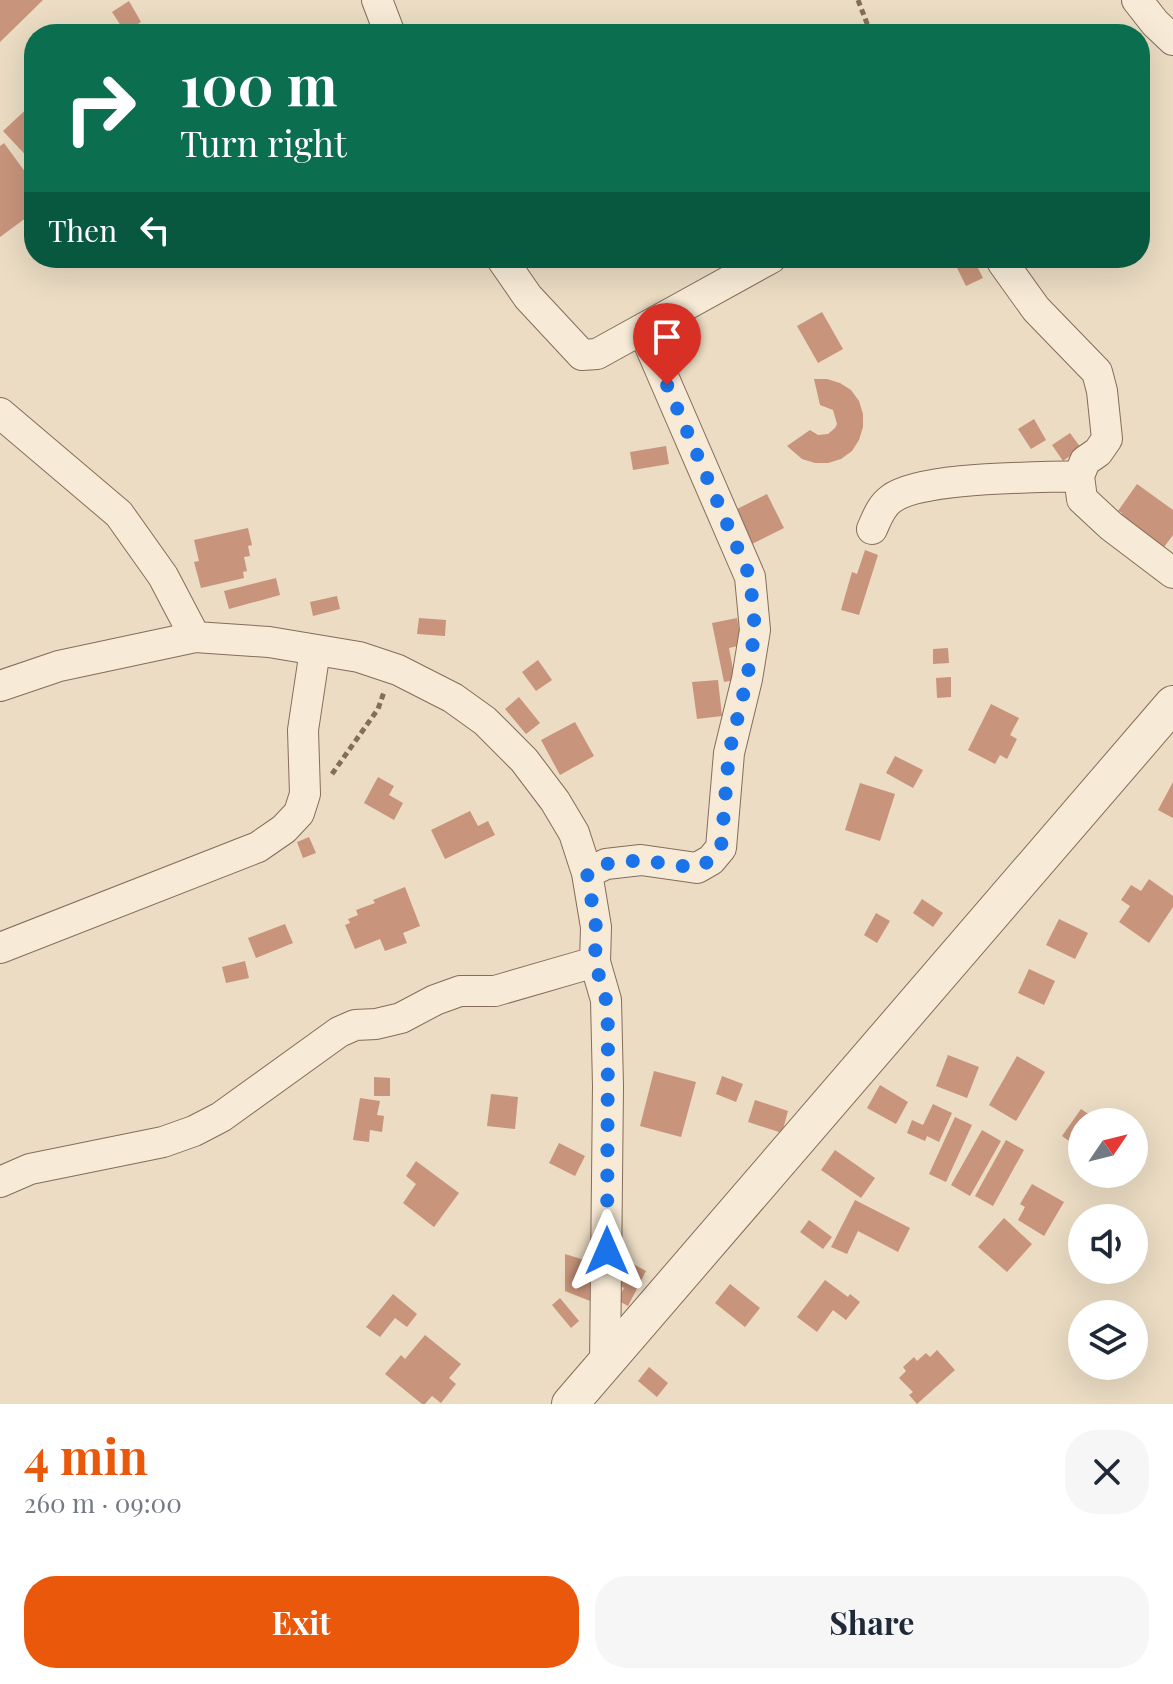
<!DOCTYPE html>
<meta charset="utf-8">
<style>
body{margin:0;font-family:"Playfair Display",serif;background:#f6f6f7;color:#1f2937;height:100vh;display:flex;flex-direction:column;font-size:30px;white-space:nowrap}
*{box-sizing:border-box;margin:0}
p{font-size:26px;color:#747a83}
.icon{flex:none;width:44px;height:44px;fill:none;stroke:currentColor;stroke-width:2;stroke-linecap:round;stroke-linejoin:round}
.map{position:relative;height:1404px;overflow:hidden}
.details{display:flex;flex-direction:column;background:#fff;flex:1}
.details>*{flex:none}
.top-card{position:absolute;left:24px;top:24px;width:1126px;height:244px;border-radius:32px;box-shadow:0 8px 32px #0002;background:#0b6e4f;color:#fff;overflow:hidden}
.needle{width:52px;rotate:55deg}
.controls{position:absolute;left:1068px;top:1108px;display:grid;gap:16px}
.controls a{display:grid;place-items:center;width:80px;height:80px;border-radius:50%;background:#fff;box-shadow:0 8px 32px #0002;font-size:40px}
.pin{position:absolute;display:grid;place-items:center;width:68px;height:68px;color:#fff;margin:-82px -34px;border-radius:50% 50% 50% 0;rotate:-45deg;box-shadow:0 0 8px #0007}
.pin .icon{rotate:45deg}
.me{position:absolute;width:88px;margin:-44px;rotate:0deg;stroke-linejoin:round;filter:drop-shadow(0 0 6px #0008)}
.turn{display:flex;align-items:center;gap:28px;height:168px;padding:0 24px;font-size:36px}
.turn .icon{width:104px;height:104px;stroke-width:2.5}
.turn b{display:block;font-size:56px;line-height:68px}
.then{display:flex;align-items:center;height:76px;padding:0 24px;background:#0003;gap:16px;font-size:30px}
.round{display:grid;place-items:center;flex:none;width:84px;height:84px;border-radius:32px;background:#f6f6f7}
.headline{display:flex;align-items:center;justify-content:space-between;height:136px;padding:0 24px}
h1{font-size:48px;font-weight:700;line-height:60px;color:#ea580c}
.cta{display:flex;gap:16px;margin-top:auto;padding:16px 24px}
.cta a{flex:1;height:92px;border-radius:32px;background:#ea580c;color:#fff;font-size:32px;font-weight:700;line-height:92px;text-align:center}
.cta a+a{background:#f6f6f7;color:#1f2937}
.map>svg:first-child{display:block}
</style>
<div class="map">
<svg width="1173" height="1404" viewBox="0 0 1173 1404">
<rect width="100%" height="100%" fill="#ebdcc3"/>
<!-- building -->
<path fill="#c8947b" d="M0 0H43L0 42Z
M129 1 141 22 125 32 112 12Z
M34 102V164L3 131Z
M4 143 34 184V212L0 237V146Z
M968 258H973L983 278 966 286 955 264Z
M822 312 843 349 818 363 797 326Z
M814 379H827L840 383 851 390 859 401 863 414V427L859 440 852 451 841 459 828 463H815L802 459 787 446 810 430 818 435 828 434 835 428 837 424 833 410 820 405Z
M1034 419 1046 440 1031 449 1018 429Z
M1070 433 1081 448 1063 461 1052 445Z
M666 446 669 464 633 470 630 452Z
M1137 484 1173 510V535L1159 554 1119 518 1122 513 1118 511Z
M767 494 784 528 748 546 731 512Z
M248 528 252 545 248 546 250 556 244 557 247 571 243 572 244 578 201 588 194 562 199 561 194 540Z
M865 550 878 555 859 615 841 610 852 572 857 574Z
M276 578 280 595 229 609 224 591Z
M337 596 340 609 313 616 310 602Z
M419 618 446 620 445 636 417 634Z
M737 618 742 645 729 648 735 680 724 682 712 623Z
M948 648 949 663 933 664V649Z
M538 660 552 680 536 691 522 672Z
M951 677V697L937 698 936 678Z
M718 680 722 716 697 719 692 682Z
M519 697 540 723 526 734 505 709Z
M991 704 1019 718 1010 735 1017 739 1007 759 1000 755 995 764 968 750Z
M575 722 594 756 560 775 541 740Z
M895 756 923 770 913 788 886 773Z
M378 777 394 786 389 795 403 803 394 820 364 803Z
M1173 782V818L1158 810Z
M860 783 895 794 880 841 845 830Z
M470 811 478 826 488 821 495 835 445 859 431 830Z
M309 837 316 853 303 858 297 842Z
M1149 879 1173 896V907L1149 943 1119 922 1130 906 1121 900 1131 885 1141 891Z
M405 887 420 926 403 933 407 943 385 951 380 939 355 949 345 925 350 923 348 919 358 915 356 910 375 903 373 900Z
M922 899 943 913 933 927 913 913Z
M876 913 890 921 877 943 864 935Z
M1059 919 1088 933 1075 959 1046 945Z
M285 924 293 943 256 958 248 938Z
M245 961 249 978 226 983 222 967Z
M1029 969 1055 981 1044 1005 1018 993Z
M948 1055 979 1067 967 1098 936 1086Z
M1017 1056 1045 1072 1016 1121 989 1105Z
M654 1071 696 1082 681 1137 640 1126Z
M722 1076 743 1084 736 1102 716 1094Z
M374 1077 390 1078V1096H374Z
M880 1085 908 1102 896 1124 867 1108Z
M491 1094 518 1097 515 1129 487 1126Z
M360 1098 380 1101 377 1115 384 1116 382 1132 370 1130 369 1142 353 1140Z
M755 1100 788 1111 782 1133 748 1122Z
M933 1104 952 1113 939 1142 927 1136 925 1141 907 1133 912 1120 923 1125Z
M1081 1109 1100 1122H1082V1150L1062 1136Z
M955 1117 972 1125 946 1182 929 1174Z
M982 1130 1001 1141 970 1196 951 1185Z
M1006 1140 1024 1150 993 1206 975 1196Z
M559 1143 585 1156 575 1176 549 1163Z
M835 1150 875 1178 861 1198 821 1170Z
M416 1161 459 1193 434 1227 403 1203 416 1184 406 1176Z
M1032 1184 1064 1202 1044 1236 1018 1220 1025 1207 1020 1204Z
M855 1200 910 1228 898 1252 858 1231 847 1254 831 1247Z
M1004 1218 1032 1244 1007 1272 978 1247Z
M809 1220 832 1237 823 1249 800 1232Z
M565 1254 594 1263 595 1303 565 1291Z
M628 1261 646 1271 628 1306 617 1300 624 1288 616 1284Z
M825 1280 848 1297 850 1294 860 1302 846 1320 833 1310 817 1332 797 1317Z
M730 1284 760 1308 745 1327 715 1303Z
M393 1294 417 1314 407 1327 395 1318 380 1337 366 1327Z
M560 1298 579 1321 571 1328 552 1305Z
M425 1335 461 1364 449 1378 456 1384 441 1403 432 1396 425 1404H422L385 1374 401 1355 405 1359Z
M937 1350 955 1370 917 1404 909 1395 913 1392 899 1378 906 1371 903 1367 914 1357 917 1361 926 1353 930 1357Z
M649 1367 668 1383 657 1397 638 1381Z"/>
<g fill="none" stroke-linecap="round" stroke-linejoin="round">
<defs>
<path id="minor" d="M377 0 390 34
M1137 0 1155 23 1173 40
M501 258 528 297 582 355 597 354 771 258
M1001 258 1003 263 1036 309 1097 372 1102 391 1107 439 1098 452 1085 461 1079 476 1082 499 1111 526 1173 573
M0 413 119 514 163 576 195 637
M872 529C877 518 881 506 891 499 921 476 1038 478 1079 476
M0 686 59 666 195 637 269 642 359 657 398 670 453 698 485 721 524 760 555 801 574 833 587 873 596 927 595 962 606 1000 608 1086 605 1365
M587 873 606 864 641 860 697 868 711 860 721 848 729 753 747 679 755 630 750 577 643 330
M0 948 258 847 284 829 299 813 305 794 303 730 315 650
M0 1182 30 1169 163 1142 194 1131 221 1117 339 1032 355 1025 376 1024 401 1018 435 1000 460 991H495L595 962"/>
<path id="tertiary" d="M570 1404 1173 704"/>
</defs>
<!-- minor casing -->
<use href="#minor" stroke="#856d5b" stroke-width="32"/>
<!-- tertiary casing -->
<use href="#tertiary" stroke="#856d5b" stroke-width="38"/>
<!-- path -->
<path stroke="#856d5b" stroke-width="5" stroke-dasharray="6 4" stroke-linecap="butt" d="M858 0 871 34
M332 774 378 709 384 692"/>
<!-- minor -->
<use href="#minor" stroke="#f7ead6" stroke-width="30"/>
<!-- tertiary -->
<use href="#tertiary" stroke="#f7ead6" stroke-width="36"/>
</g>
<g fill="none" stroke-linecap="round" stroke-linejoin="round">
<!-- route -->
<path stroke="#1a73e8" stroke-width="14" stroke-dasharray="0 25.2" d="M607 1251 608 1028 606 1000 595 962 596 927 587 873 606 864 641 860 697 868 711 860 721 848 729 753 747 679 755 630 750 577 667 385"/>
</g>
</svg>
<div class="controls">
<a><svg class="needle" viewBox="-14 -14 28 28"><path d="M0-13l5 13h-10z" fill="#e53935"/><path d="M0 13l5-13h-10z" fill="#747a83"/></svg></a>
<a><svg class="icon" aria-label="sound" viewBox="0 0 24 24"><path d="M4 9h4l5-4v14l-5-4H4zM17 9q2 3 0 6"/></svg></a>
<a><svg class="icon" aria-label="layers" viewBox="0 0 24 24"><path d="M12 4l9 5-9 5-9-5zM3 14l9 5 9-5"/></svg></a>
</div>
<div class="pin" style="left:667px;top:385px;background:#d93025"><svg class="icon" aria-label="arrive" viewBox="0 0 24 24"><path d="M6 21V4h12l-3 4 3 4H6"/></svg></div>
<svg class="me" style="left:607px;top:1251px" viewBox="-20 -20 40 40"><path d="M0-17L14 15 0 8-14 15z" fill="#1a73e8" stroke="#fff" stroke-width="4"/></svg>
<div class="top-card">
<div class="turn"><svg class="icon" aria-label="right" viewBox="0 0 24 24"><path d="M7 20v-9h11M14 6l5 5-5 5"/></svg><div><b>100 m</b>Turn right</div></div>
<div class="then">Then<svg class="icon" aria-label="left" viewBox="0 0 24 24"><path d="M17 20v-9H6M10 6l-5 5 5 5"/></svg></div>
</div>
</div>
<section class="details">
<div class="headline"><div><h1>4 min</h1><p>260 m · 09:00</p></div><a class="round"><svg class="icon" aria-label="close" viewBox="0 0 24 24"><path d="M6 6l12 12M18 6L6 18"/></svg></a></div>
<div class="cta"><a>Exit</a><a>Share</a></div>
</section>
